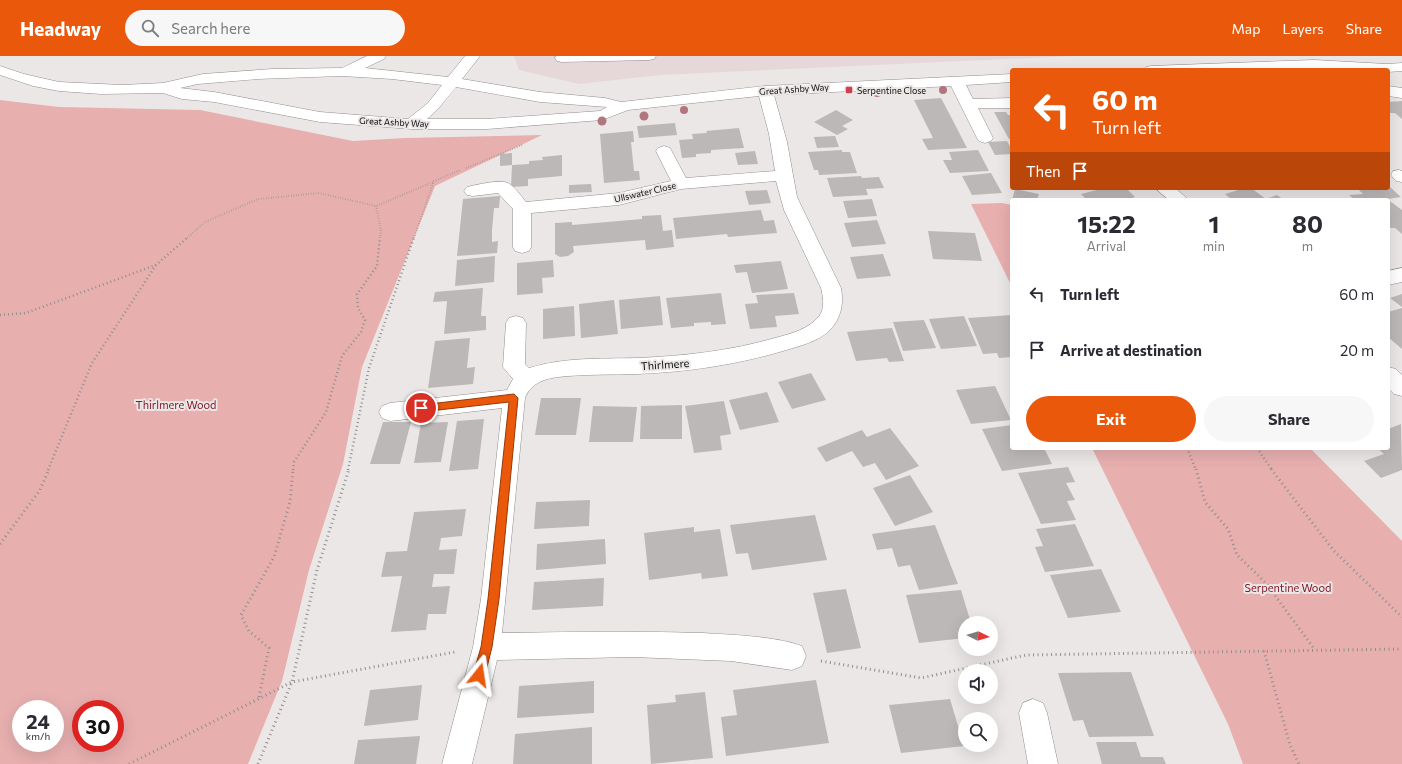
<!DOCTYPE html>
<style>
body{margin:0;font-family:Commissioner,sans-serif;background:#f7f7f7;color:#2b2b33;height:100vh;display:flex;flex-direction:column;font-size:15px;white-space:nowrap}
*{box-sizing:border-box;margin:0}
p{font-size:13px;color:#7c7c81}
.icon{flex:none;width:22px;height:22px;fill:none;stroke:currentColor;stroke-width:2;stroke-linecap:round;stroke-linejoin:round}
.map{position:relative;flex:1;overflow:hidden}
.panel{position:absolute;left:1010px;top:142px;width:380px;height:252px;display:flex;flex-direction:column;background:#fff;border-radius:4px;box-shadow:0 4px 16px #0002}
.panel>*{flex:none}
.top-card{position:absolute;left:1010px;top:12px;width:380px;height:122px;border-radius:4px;box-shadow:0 4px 16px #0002;background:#ea580c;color:#fff;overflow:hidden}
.needle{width:26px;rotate:95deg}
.buttons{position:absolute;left:958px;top:560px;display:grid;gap:8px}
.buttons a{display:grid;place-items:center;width:40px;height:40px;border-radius:50%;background:#fff;box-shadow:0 4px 16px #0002;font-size:20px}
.speed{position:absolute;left:12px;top:644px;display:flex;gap:8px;font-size:20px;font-weight:700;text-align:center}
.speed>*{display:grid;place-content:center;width:52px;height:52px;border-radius:50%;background:#fff;box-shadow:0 4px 16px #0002;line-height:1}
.speed small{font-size:10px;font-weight:400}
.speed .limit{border:6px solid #d22;background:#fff;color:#111}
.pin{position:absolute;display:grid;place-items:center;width:34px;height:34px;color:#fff;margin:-17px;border:2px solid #fff;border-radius:50%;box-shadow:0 1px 4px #0007}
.me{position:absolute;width:44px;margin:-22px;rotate:15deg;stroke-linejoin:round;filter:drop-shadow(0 0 3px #0008)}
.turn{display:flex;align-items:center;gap:14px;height:84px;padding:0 16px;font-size:18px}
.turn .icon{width:52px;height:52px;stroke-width:2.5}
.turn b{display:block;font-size:28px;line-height:34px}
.then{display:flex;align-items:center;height:38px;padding:0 16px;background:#0003;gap:8px;font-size:15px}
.eta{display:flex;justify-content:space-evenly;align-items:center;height:68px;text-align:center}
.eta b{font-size:24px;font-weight:700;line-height:28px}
.action{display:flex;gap:8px;margin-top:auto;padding:8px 16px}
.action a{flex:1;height:46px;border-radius:24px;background:#ea580c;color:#fff;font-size:16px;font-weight:700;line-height:46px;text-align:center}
.action a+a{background:#f7f7f7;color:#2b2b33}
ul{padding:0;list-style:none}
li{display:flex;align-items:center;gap:12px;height:56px;padding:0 16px}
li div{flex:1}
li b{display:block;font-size:15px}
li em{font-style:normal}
header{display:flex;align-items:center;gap:24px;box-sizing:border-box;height:56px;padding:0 20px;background:#ea580c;color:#fff}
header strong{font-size:19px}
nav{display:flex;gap:22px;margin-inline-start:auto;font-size:14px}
.search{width:280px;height:36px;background:#f7f7f7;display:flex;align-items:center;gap:10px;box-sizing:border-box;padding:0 14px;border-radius:22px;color:#7c7c81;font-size:15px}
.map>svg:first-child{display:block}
</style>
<header>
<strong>Headway</strong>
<div class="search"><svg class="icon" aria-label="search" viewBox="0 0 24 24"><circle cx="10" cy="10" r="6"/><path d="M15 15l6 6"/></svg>Search here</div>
<nav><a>Map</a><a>Layers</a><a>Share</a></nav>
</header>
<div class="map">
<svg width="1402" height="708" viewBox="0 0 1402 708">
<rect width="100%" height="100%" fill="#ece7e7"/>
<!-- built -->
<path fill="#e6d8d8" d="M514 0H1075L660 19 579 28 519 14Z"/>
<!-- green -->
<path fill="#e8afaf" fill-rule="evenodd" d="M0 44 59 51 200 54 353 85 405 82 542 79 435 130 362 311 343 408 309 514 282 625 248 708H0ZM21 653H55V687H21ZM81 653H115V687H81Z
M1002 147 1012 149V231L971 148Z
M1092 392H1310L1402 485V708H1243L1228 668Z"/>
<!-- building -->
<path fill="#bdb8b8" d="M941 42 950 59 967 92 928 94 922 83 933 82 914 44Z
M1402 45V63L1395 57H1388V46Z
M836 54 853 64 842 70 848 73 837 79 814 66Z
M994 56H1006L1008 59H1012V83H1009Z
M675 67 677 79 639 82 637 70Z
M739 72 744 92 711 94V97L696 98V101L682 102 679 84 693 83 692 78 707 77 706 75Z
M633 75 634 86H631L634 115H639L640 124 604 127 600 78Z
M835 80 839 91 817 92 814 81Z
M1007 85 1012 94V98L995 99 988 86Z
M842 94V96H850L857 117 819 119 818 114H814L808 96Z
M978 94 989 115 950 117 943 104H952L949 96Z
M755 95 758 108 738 109 735 97Z
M512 97V109L500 110V98Z
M562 99V120L528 123V130L511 131 512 109 529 108V105L543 104 542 101Z
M991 117 1002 137 972 139 962 120Z
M861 120 862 122 879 121 884 132 866 133 868 139 833 141 827 122Z
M591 128 592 136 569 137V129Z
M1388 129 1401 141 1387 143 1402 154V178L1395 172H1388V144H1355L1349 139 1363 138 1357 132H1388Z
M1105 132H1126L1135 141 1126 144H1087L1081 138Z
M1245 132H1251L1266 143 1277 139 1284 144H1232L1225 138Z
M1015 133 1039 138 1037 144H1012Z
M767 134 771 147 749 149 745 135Z
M500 140 499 152H494L492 174V186L498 185 497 197 457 200 463 143Z
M872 143 877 160 848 162 843 145Z
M761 154 764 165 774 164 777 177 728 181 727 178 676 183 673 162Z
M661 159 663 175 672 174 674 191 646 194 645 184 573 190 574 196 568 200 560 201 555 198V167L572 166V169L642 163V160Z
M877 164 886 188 852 191 844 167Z
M928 175 975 177 982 205 933 203Z
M883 198 891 220 857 223 850 201Z
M495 200 494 226 455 230 457 204Z
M553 204 554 221 542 222 543 237 517 239V207Z
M781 205 788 233 752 237 747 216 736 217 734 209Z
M483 232 481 260H486V274L444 278 447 245 433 246 435 236Z
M721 237 726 268 711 269V266L694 267V270L671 272 666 242Z
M794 237 799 258 775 260 777 271 750 273 745 248 758 247 756 239Z
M1402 238V251L1390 242Z
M660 240 663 269 621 273 619 244Z
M614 244 618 278 581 282 579 248Z
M574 250 575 280 543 283V253Z
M1402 252V293L1388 281V256Z
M1012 259V301L999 302 997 297 983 298 968 262Z
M964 260 977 290 941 293 929 263Z
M924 264 936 292 903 295 893 266Z
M892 272 904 305 889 306 887 302 856 305 847 276Z
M470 282 467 312 475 311 473 328 428 332 435 285Z
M811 317 826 344 792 353 778 326Z
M995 330 1011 364 971 368 956 334Z
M767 336 779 366 740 374 729 344Z
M541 342H581L576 379H535Z
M724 345 731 378 720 380 722 394 694 397 685 350Z
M682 349V383H640L641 350Z
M593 350 637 351 633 386H589Z
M484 363 478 413 449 415 457 365Z
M383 366H411L400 408H370Z
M448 366 441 406 414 407 421 367Z
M1401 368 1402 414 1381 422 1364 405 1384 398 1377 392H1388V373Z
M1012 369V392H1044L1052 408 1002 415 982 373Z
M890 372 919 410 886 424 875 407 863 411 852 395 826 406 817 392 862 374 867 381Z
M1068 411 1075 426 1066 427 1075 444 1067 445 1076 464 1041 468 1018 417Z
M910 419 933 456 895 470 873 432Z
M590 444 589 470 534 473 536 446Z
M466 453 462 480 441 482 439 494 457 493 454 518H434L432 531 450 530 446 558H428L426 574 391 576 402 520 381 521 386 496 407 495 414 456Z
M815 459 827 504 752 514 748 497 736 498 730 469Z
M1075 468 1094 510 1045 516 1035 491 1043 490 1036 473Z
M935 469 958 528 919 534 910 509 898 511 892 492 877 494 872 478Z
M694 471V476L720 473 728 520 702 523 701 517 649 524 644 477Z
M605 483 606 508 536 514 537 488Z
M1101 513 1121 556 1068 562 1050 519Z
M604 522 603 550 532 554 534 526Z
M846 533 861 592 827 597 813 537Z
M961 534 971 567H965V582L919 587 906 539Z
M1131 616 1154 680 1089 681 1083 664 1073 665 1058 617Z
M816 624 829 687 726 700 721 661 737 659 733 634Z
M594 625V657L517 662 519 630Z
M422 629 418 664 364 670 370 634Z
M705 636 713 702 651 708 647 649 676 646 675 639Z
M950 643 964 690 901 697 889 649Z
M592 671V708H513L515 678Z
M420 680 416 708H354L358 684Z
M1096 686H1136L1141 701H1163L1166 708H1102Z"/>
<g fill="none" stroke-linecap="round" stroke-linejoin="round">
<defs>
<path id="minor" d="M367 0H386L384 3 365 12 448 21 465 0H480L462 23 540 36 605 42 621 46 765 30 1012 18V26L966 29 973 43 1012 42V52H978L993 82 991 85 985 87 979 85 977 82 951 30 774 39 787 86 797 141 841 232C844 248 841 262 830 274 818 286 799 290 783 295 735 309 687 316 637 318 611 319 584 318 558 321 544 323 531 327 525 342L502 577C569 576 636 575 703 577 732 579 775 580 802 590L806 600 802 610 792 614 731 605 633 601 497 604 472 708H442L473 591 481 543 502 352 390 365 382 362 379 356 382 350 390 347 507 334 513 323 503 311 506 267 509 262 516 260 523 262 526 267 525 308 529 312C565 301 600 303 637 302 684 300 730 295 775 282 790 278 810 273 820 259 825 251 823 240 821 232L784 154 776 125 681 133 619 149 531 157V191L529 195 522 197 515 195 513 191V153L498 137 473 140 467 139 464 135 467 131C475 129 501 123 508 127 515 131 521 140 526 146L619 137 671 125 656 95 658 92 664 90 670 92 686 122 775 115 769 78 759 40 628 54 602 64 487 73H412L320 66 214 46 182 43 163 37 101 38 59 35 33 30 0 19V10L24 18 59 26 122 29 163 27 203 18 272 13 342 12ZM342 20 392 23 442 29 428 47 408 63 320 56 214 36 180 32 198 28 258 23ZM456 31 540 46 607 51 600 55 487 63H427L438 53Z
M556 0H656L654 3 649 4 562 6 557 5 555 2Z
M1314 4 1387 8 1402 7V15L1388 16V14L1314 12 1144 14 1146 11 1151 10Z
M1388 30 1402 32V42L1388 40Z
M1399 114 1402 115V126L1396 125 1391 119 1393 115Z
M1155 132H1175L1189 144H1169Z
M1402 212V226L1388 229V215Z
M1388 311 1396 313 1402 319V340L1394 338 1388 332Z
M1033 643 1043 647 1047 657 1058 708H1028L1019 657 1023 647Z"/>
</defs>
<!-- minor casing -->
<use href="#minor" stroke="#928d8d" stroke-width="1"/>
<!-- path-far2 -->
<path stroke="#918e8e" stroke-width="2" stroke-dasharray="0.5 2" stroke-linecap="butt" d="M466 112 522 89
M376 150 381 174 380 182
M187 182 205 166 258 143 319 137 376 150 433 126
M414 182 434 125 461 114"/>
<!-- path-far1 -->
<path stroke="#918e8e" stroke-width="2.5" stroke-dasharray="1 3" stroke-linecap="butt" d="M0 259 26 257 156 209 188 181
M1187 392 1196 414
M1257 392 1272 414
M48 414 92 307 156 209
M293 414 294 406 326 356 342 300 361 276 365 264 358 252 357 238 377 210 380 181
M348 414 369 312 414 181"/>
<!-- path -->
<path stroke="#918e8e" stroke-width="3" stroke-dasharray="1 3.5" stroke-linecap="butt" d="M1196 413 1205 446 1228 473 1237 499 1265 526 1315 594
M1271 413 1334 495 1402 561
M0 488 40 434 49 413
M1264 595 1290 689 1299 708
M821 605 921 622 1026 599 1402 593
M259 641 269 592 249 575 241 559 274 501 290 446 293 413
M129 708 292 626 455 596
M258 708 292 626 317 514 349 413"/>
<!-- minor -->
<use href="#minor" fill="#fff" fill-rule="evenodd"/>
</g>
<!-- trees -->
<g fill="#b1757e">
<circle cx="943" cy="34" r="4"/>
<circle cx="912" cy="35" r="4"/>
<circle cx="877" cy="37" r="4"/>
<circle cx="684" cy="54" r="4"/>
<circle cx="644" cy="60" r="4.5"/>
<circle cx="602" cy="65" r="4.5"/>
</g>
<!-- route -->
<path fill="#ea580c" stroke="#983908" d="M514 338 518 342 499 543 492 591 485 619 483 623 479 625 475 623 473 619 481 591 488 543 509 346 421 356 417 352 421 349Z"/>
<!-- markers -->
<rect fill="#cf3f50" stroke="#ece7e7" stroke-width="1.5" x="845" y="30" width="8" height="8" rx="2"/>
<g text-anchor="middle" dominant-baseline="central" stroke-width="4" stroke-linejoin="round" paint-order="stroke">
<!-- far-street labels -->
<g font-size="9" fill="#0c0b0b" stroke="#ece7e7">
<text transform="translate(794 33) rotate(-4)">Great Ashby Way</text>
<text transform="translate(394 66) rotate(3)">Great Ashby Way</text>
<text transform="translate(645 136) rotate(-13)">Ullswater Close</text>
</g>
<!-- far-poi labels -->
<g font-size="9" fill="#0c0b0b" stroke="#ece7e7" text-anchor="start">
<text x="857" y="34">Serpentine Close</text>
</g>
<!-- street labels -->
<g font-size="11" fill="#0c0b0b" stroke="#ece7e7">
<text transform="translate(665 308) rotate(-4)">Thirlmere</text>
</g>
<!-- park labels -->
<g font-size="11" fill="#801828" stroke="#ece7e7">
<text x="176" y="348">Thirlmere Wood</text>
<text x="1288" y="531">Serpentine Wood</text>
</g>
</g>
</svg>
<div class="buttons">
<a><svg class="needle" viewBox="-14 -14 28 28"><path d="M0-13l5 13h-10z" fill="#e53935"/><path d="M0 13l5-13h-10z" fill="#7c7c81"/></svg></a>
<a><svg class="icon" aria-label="sound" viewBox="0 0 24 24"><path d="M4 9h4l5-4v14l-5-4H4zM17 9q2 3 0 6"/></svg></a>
<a><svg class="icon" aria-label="search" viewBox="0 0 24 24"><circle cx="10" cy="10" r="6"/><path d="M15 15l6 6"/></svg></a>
</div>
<div class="speed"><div>24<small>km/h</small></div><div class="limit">30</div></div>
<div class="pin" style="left:421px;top:352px;background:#d93025"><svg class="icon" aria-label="arrive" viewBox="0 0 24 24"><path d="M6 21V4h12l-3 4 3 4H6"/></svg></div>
<svg class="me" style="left:479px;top:619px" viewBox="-20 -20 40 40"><path d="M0-17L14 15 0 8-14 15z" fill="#ea580c" stroke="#fff" stroke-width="4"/></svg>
<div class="top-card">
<div class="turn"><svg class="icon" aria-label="left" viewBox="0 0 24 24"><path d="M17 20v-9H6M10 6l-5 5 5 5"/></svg><div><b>60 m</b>Turn left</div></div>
<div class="then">Then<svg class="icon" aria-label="arrive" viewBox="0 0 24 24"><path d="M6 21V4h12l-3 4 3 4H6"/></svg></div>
</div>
<section class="panel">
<div class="eta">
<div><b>15:22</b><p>Arrival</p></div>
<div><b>1</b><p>min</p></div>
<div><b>80</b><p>m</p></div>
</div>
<ul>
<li><svg class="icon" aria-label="left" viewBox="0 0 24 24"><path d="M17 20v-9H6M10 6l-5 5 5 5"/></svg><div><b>Turn left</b></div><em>60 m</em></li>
<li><svg class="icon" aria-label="arrive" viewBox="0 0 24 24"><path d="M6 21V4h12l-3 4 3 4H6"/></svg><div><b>Arrive at destination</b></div><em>20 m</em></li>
</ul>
<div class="action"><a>Exit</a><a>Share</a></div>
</section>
</div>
